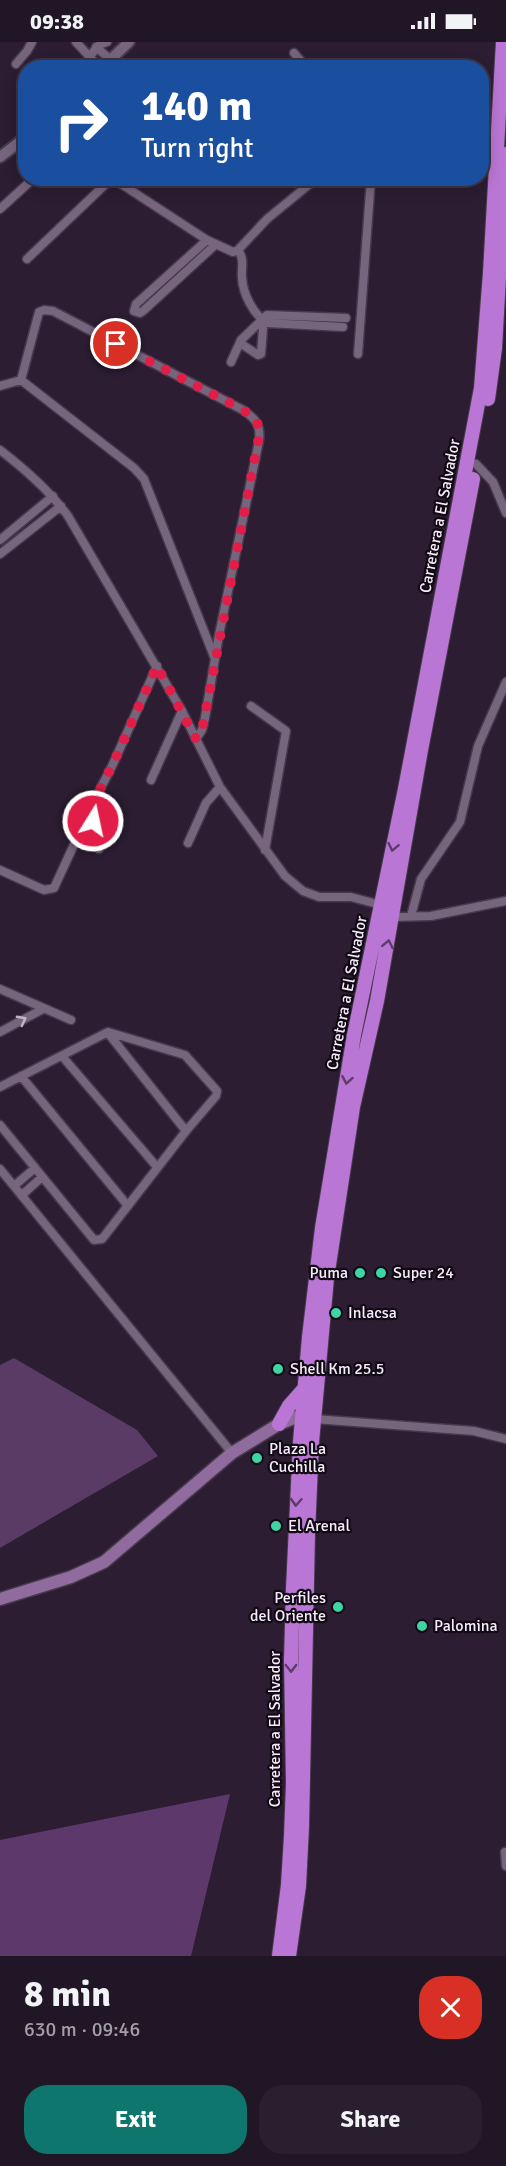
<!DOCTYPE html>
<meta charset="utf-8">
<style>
body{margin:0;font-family:Signika,sans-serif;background:#291f2e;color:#f1f3f6;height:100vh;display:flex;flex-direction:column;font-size:22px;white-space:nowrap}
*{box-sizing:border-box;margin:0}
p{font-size:20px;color:#a29fa7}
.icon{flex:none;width:33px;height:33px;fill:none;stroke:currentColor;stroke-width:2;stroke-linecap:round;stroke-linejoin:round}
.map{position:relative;height:1914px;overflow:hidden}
.panel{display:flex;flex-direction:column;background:#211626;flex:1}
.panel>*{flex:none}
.guide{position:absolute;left:18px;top:18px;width:471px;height:126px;border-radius:24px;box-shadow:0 3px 15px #0003,0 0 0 2px #3e3543;background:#1a4fa0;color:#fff;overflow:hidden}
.pin{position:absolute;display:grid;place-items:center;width:51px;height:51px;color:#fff;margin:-26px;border:3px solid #fff;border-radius:50%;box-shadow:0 2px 6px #0007}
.me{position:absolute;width:66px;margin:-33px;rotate:10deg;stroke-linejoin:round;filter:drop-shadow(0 0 4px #0008)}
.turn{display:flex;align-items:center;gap:21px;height:126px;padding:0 24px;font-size:27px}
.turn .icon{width:78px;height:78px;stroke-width:2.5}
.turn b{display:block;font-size:42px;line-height:51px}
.round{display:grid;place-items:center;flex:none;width:63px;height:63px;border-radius:24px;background:#291f2e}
.summary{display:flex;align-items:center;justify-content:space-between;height:102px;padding:0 24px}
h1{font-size:36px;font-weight:700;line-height:45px}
.button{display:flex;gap:12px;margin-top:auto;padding:12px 24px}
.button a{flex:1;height:69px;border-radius:24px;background:#0f766e;color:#fff;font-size:24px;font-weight:700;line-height:69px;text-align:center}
.button a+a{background:#291f2e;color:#f1f3f6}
.status{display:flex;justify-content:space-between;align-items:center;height:42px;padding:0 30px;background:#211626;direction:ltr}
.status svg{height:16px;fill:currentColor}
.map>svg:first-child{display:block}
</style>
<div class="status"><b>09:38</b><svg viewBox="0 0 49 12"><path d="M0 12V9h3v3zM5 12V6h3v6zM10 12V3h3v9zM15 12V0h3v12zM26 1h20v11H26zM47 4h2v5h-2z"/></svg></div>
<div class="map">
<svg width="506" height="1914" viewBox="0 0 506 1914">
<rect width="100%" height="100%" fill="#2c1d32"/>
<!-- green -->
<path fill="#593b65" d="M14 1316 137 1388 158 1414 0 1506V1323Z"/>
<!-- forest -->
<path fill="#5d396b" d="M230 1752 191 1914H0V1798Z"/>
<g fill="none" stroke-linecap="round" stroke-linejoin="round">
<defs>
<path id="minor" d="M76 0 100 26
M96 5 111 18
M294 11 307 26
M90 15C95 7 98 2 107 0
M16 22 27 9 32 0
M437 26 440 22
M112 136 207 198 233 210 238 208 267 177 317 136
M0 167 34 136
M207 198 136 262 134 269 140 271 143 269 215 203
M238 208C245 218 241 225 242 236 243 252 253 272 267 281L343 285
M27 217 112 136
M240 301 258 313 261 312 263 287 261 278
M358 312 371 136
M231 320 241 298 267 273 346 276
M21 338 39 270 44 268 53 269 243 368C256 377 261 383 259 399L219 593 205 676 202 688 196 697
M21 338 134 426 144 437 215 617
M0 344 21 338
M0 408C26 428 49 448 68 474L182 669 220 745 285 834 303 849 319 855H351L381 863
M476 422 493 440 506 471
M0 498 53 454
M0 512 61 464
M251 664 286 689 265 808
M151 738 182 669
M188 801 206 761 220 745
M99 807 90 767 113 722 157 624
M0 828 44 848 54 846 90 768
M411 874 421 837 460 780 478 704 506 640
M393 875 431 874 506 859
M0 947 71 978
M0 990 43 967
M108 991 186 1089
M62 1014 157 1125
M21 1034 128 1164
M0 1045 108 990 185 1013 217 1049 216 1054 186 1089 102 1197 94 1198 0 1083
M0 1127 232 1411
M14 1144 35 1126
M22 1153 42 1135
M314 1377 474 1389 506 1397
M505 1810 506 1824"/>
<path id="tertiary" d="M102 26 129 0
M0 115 26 95"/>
<path id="secondary" d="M0 1557 71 1535 104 1520 232 1411 279 1382 302 1373"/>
<path id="trunk" d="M488 357 495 306 506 112
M279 1382 289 1364 304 1347
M279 1914 288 1843 291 1794 293 1741 291 1618 293 1547 300 1400 309 1295 322 1186 354 993 405 747 481 346 490 231 503 0
M289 1914 299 1844 302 1785 308 1491 312 1400 327 1236 353 1065 377 959 421 708 473 437"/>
</defs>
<!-- minor casing -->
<use href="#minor" stroke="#46394b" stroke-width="11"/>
<!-- tertiary casing -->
<use href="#tertiary" stroke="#46394b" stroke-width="14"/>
<!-- secondary casing -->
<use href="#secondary" stroke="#46394b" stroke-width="15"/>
<!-- trunk casing -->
<use href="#trunk" stroke="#46394b" stroke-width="16"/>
<!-- minor -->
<use href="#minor" stroke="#77657e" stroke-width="8"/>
<!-- tertiary -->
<use href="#tertiary" stroke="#77657e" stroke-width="10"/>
<!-- secondary -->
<use href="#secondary" stroke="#906c9e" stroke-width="12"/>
<!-- trunk -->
<use href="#trunk" stroke="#ba76d4" stroke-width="14"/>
</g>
<!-- one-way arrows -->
<defs><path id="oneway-chevron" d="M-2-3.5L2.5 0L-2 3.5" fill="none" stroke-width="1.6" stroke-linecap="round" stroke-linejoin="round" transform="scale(1.5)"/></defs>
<g stroke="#5d3b6a">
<use href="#oneway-chevron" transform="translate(393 805) rotate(102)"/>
<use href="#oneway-chevron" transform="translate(388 902) rotate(-79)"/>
<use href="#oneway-chevron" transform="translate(347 1038) rotate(100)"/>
<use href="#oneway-chevron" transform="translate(296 1460) rotate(93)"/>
<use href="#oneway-chevron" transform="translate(291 1626) rotate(89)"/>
</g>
<use stroke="#c3b5c8" href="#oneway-chevron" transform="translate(22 978) rotate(-28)"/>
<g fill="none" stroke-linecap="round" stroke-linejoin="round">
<!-- route -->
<path stroke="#e11d48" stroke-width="10" stroke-dasharray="0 18" d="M93 779 90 767 113 722 157 624 196 697 202 688 260 390 256 377 243 368 116 302"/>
</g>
<!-- markers -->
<g fill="#3ed4a3" stroke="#110a14" stroke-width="2">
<circle cx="360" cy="1231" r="6"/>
<circle cx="381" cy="1231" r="6"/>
<circle cx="336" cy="1271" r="6"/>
<circle cx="278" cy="1327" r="6"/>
<circle cx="257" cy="1416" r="6"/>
<circle cx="276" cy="1484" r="6"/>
<circle cx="338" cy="1565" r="6"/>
<circle cx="422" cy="1584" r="6"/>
</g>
<g text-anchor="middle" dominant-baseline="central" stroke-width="4.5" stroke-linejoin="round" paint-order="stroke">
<!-- street labels -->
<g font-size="16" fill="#f6ebfa" stroke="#110a14">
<text transform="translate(440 474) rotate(-79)">Carretera a El Salvador</text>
<text transform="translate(347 951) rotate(-79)">Carretera a El Salvador</text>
<text transform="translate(275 1687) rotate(-90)">Carretera a El Salvador</text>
</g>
<!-- poi labels -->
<g font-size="16" fill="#f6ebfa" stroke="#110a14" text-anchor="start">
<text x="348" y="1231" text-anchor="end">Puma</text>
<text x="393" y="1231">Super 24</text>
<text x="348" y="1271">Inlacsa</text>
<text x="290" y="1327">Shell Km 25.5</text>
<text x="269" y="1407">Plaza La<tspan x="269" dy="18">Cuchilla</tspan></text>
<text x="288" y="1484">El Arenal</text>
<text x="326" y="1556" text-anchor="end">Perfiles<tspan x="326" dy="18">del Oriente</tspan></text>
<text x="434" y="1584">Palomina</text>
</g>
</g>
</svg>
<div class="pin" style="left:116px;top:302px;background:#d93025"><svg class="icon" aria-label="arrive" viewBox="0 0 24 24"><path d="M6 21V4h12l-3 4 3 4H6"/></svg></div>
<svg class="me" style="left:93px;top:779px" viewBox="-20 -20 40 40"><circle r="17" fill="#e11d48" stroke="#fff" stroke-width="3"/><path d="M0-11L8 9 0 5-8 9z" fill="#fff"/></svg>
<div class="guide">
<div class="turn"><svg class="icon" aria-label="right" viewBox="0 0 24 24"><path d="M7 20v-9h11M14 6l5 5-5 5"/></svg><div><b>140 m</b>Turn right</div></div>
</div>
</div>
<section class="panel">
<div class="summary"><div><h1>8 min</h1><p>630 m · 09:46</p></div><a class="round" style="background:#d93025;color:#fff"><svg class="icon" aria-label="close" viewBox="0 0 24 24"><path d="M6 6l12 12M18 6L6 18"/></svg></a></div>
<div class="button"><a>Exit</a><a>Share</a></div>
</section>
